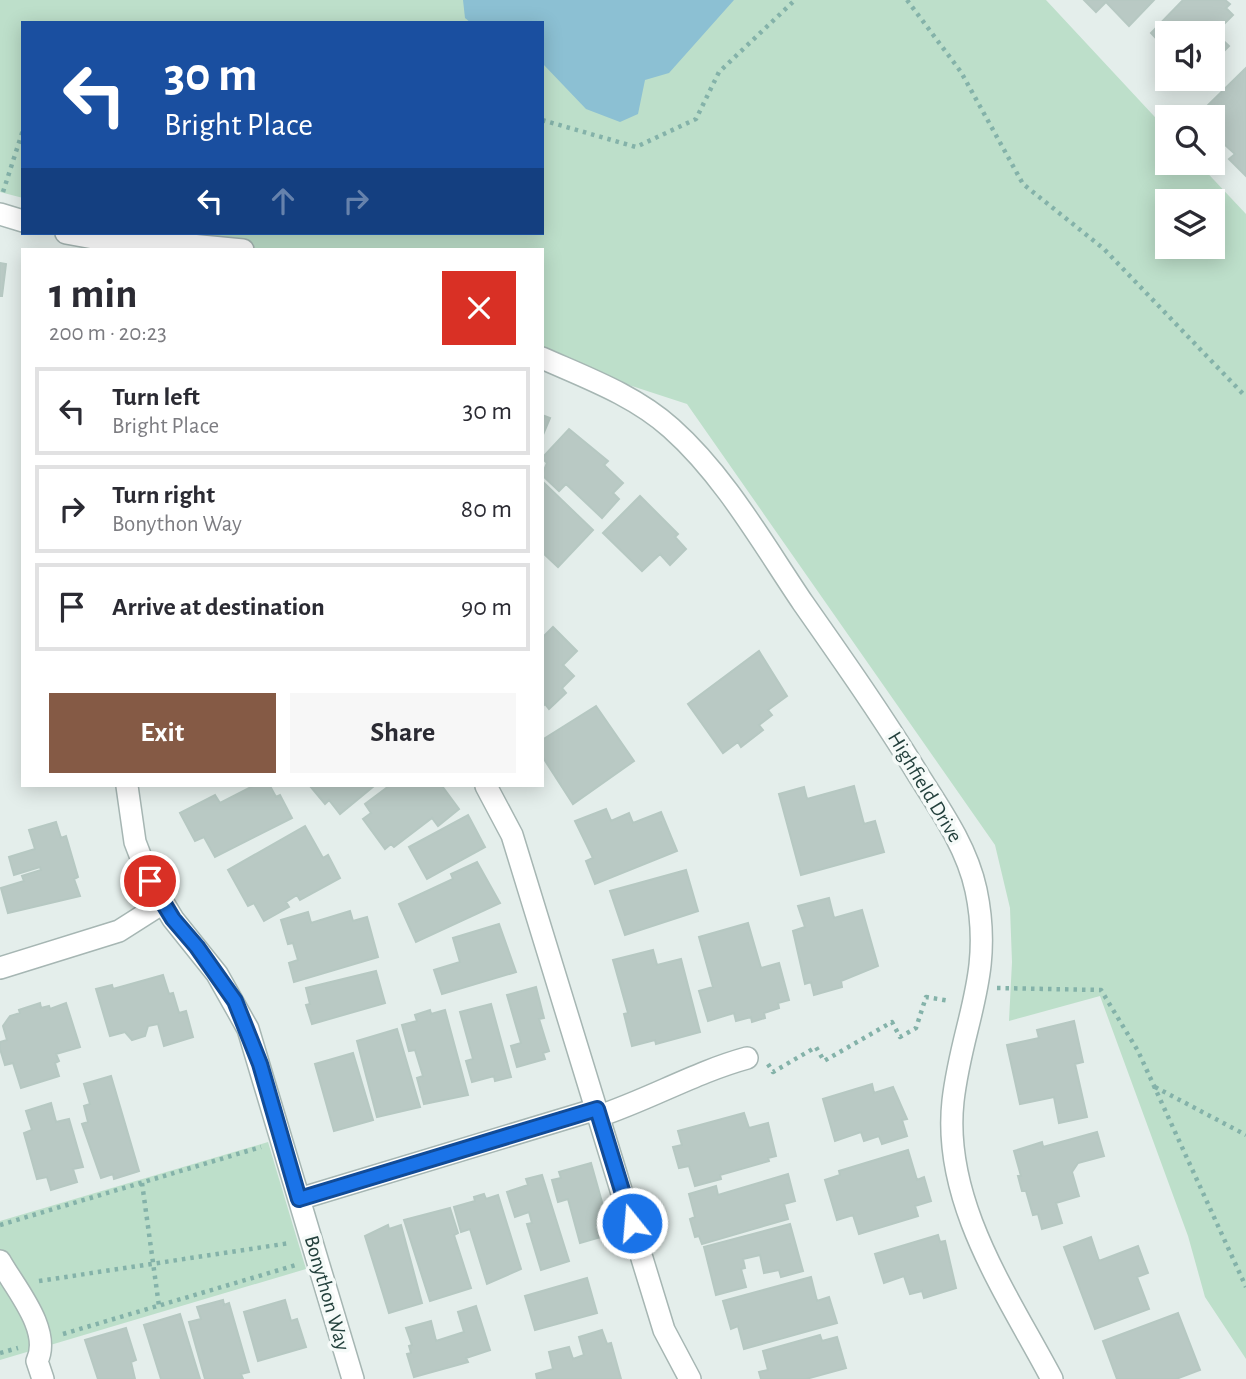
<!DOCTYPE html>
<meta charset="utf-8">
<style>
body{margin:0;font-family:"Alegreya Sans",sans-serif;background:#f7f7f7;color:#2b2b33;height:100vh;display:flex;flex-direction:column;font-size:26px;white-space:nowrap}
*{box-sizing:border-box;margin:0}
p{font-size:23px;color:#7c7c81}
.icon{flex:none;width:38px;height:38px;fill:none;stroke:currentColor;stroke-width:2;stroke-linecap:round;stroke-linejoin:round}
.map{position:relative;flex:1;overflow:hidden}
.sheet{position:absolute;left:21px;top:248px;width:523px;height:539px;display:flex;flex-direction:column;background:#fff;border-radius:0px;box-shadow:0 4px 18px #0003}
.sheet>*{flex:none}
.top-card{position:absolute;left:21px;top:21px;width:523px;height:214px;border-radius:0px;box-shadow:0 4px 18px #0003;background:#1a4fa0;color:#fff;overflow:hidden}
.tools{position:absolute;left:1155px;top:21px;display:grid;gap:14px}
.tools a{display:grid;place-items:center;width:70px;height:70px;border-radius:0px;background:#fff;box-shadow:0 4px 18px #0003;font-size:35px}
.pin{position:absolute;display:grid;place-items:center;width:60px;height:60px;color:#fff;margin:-30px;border:4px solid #fff;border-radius:50%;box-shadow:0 2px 7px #0007}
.me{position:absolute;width:77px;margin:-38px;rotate:343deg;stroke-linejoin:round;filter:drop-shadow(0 0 5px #0008)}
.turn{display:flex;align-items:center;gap:24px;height:147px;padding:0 28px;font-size:32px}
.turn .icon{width:91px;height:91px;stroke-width:2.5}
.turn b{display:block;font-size:49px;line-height:60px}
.lanes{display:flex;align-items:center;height:66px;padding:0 28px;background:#0003;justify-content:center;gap:35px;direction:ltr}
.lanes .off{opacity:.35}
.round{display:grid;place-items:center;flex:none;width:74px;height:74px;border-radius:0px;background:#f7f7f7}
.summary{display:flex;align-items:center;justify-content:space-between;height:119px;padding:0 28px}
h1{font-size:42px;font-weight:700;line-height:52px}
.primary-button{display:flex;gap:14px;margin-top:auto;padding:14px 28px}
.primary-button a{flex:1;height:80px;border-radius:0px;background:#855a45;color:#fff;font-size:28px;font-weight:700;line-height:80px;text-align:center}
.primary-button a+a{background:#f7f7f7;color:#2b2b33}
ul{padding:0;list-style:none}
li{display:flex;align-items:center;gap:21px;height:88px;margin:0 14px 10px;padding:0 14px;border:4px solid #e1e1e2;border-radius:0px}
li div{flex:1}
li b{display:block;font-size:26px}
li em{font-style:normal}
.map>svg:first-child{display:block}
</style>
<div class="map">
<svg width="1246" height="1379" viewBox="0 0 1246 1379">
<rect width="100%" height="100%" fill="#e4eeeb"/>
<!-- green -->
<path fill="#bddfca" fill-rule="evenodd" d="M0 0H1046L1167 130V163H1198L1246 214V1359L1205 1297 1188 1236 1100 996 1009 1021 1012 962 1010 908 995 845 687 404 543 357 542 250H212L157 233H542V23H23V198L0 192ZM1167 201H1213V247H1167Z
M268 1142 306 1269 0 1360V1221Z"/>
<!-- water -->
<path fill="#8cc0d3" d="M463 0H734L669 73 645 80 638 114 620 122 586 109 543 64 542 23H471L465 18Z"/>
<!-- building -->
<path fill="#b9c9c4" stroke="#b6c8c2" stroke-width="2" d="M1084 0H1154L1129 26 1106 2 1096 12Z
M1183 0H1225L1230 4 1226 8 1233 15 1215 33 1229 46 1213 62V33H1167V50L1151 33Z
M1246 68V176L1229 159 1235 154 1224 144 1221 148 1213 140V117H1203L1201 112Z
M0 263 6 264 2 296H0Z
M542 415 550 418 542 437Z
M569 429 608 461 604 465 623 483 613 493 619 499 602 518 566 484 559 491 542 475 547 463 542 458Z
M542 481 593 530 558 567 542 552Z
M640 496 678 534 675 537 686 549 670 565 660 554 642 571 603 533Z
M553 627 577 651 563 665 574 676 562 688 566 693 549 709 545 704 542 707V638Z
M759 651 787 696 768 710 772 715 759 725 763 730 741 747 738 742 723 753 688 704Z
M596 706 634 761 573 804 542 756V740Z
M253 786H270L276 797 280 795 292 818 215 857 204 837 195 841 180 813 215 795 220 803Z
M310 786H374L340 814 329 800 325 804Z
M389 786H442L459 809 438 826 432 818 394 847 391 844 385 849 363 819 371 813 365 804Z
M854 786 864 824 875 821 884 852 801 875 779 794 804 787 807 799Z
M606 809 611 821 629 813 633 823 661 812 677 851 595 884 586 861 593 858 575 821Z
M468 815 485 847 427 879 409 847Z
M56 822 61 838 66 836 78 877 74 879 80 896 8 913 1 888 24 881 22 876 41 870 40 867 14 875 9 857 35 849 29 830Z
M305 826 323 858 328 855 340 878 300 900 297 895 286 902 289 907 264 921 254 903 248 906 228 870Z
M477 862 500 903 416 942 399 904 453 879 451 874Z
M686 870 698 911 625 935 610 891Z
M829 898 834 918 862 910 878 966 841 981 842 987 814 995 811 982 805 984 793 931 805 927 798 906Z
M350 911 353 921 367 917 378 957 294 982 289 963 298 960 293 943 288 944 281 920 308 912 311 923Z
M748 923 761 968 779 963 789 1000 778 1003 779 1008 764 1013 765 1018 752 1022 751 1017 736 1021 734 1013 708 1021 699 991 713 987 699 937Z
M499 924 516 972 442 994 434 970 460 962 453 938Z
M653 950 657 965 681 959 700 1032 656 1044 655 1040 632 1046 624 1014 628 1013 613 960Z
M376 971 385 1003 312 1024 306 1005 310 1004 306 988Z
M163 975 169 994 173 993 179 1013 186 1011 193 1037 164 1046 158 1024 148 1026 145 1036 132 1040 125 1032 110 1036 96 989 112 985 113 989Z
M536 987 544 1018 539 1019 549 1051 543 1053 545 1059 517 1067 511 1046 521 1043 507 995Z
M40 1003 41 1008 49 1006 50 1009 66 1003 80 1047 56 1054 59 1061 55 1063 59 1076 21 1088 13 1063 5 1065 0 1049V1042L7 1040 3 1026 10 1016 20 1013 19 1010Z
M491 1004 511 1077 495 1081 494 1076 472 1082 466 1061 473 1059 460 1012Z
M430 1010 431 1014 445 1010 468 1095 424 1104 417 1078 423 1076 415 1050 409 1051 402 1025 417 1021 415 1015Z
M1074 1021 1083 1062 1075 1064 1087 1117 1059 1123 1054 1097 1020 1104 1007 1045 1039 1038 1037 1030Z
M397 1029 420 1107 377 1117 357 1041Z
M353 1053 373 1120 334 1131 315 1064Z
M111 1076 139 1171 114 1179 113 1174 101 1178 82 1124 88 1122 84 1106 90 1104 84 1084Z
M872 1084 874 1093 893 1087 907 1119 902 1120 907 1136 882 1144 879 1136 864 1141 861 1132 835 1141 823 1099Z
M51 1103 56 1122 69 1119 83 1167 73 1169 77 1182 51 1190 47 1177 37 1179 24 1133 32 1130 26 1111Z
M744 1113 749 1128 768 1123 776 1156 768 1158 769 1161 720 1175 721 1179 695 1186 689 1166 679 1168 673 1147 682 1145 678 1131Z
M1097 1132 1104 1156 1078 1163 1072 1172 1079 1196 1056 1203 1062 1223 1042 1229 1038 1214 1033 1215 1026 1191H1022L1018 1176H1021L1014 1151 1042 1142 1043 1147Z
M908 1150 917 1180 924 1177 931 1201 915 1206 918 1216 859 1234 853 1215 837 1220 825 1180 840 1175 839 1171Z
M591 1163 611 1234 580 1243 568 1199 558 1202 552 1180 561 1178 559 1172Z
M788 1174 795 1201 784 1204 788 1219 702 1244 699 1236 695 1237 690 1219 695 1217 689 1194 716 1186 718 1195Z
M542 1175 569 1261 541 1270 527 1224 532 1223 529 1212 515 1217 507 1192 528 1185 526 1179Z
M484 1194 486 1199 498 1195 521 1269 487 1284 470 1229 461 1232 454 1207 475 1201 474 1197Z
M450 1208 458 1233 454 1235 471 1288 430 1301 404 1220Z
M790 1224 803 1271 781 1277 779 1270 764 1273 760 1255 743 1259 745 1268 741 1269 746 1287 716 1295 704 1247Z
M388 1225 389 1229 401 1225 422 1303 389 1313 365 1236Z
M938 1235 940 1242 945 1241 956 1288 924 1298 922 1291 910 1294 904 1276 884 1283 875 1254Z
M1091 1237 1099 1261 1138 1246 1148 1273 1137 1277 1149 1309 1095 1329 1064 1247Z
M811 1277 817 1301 829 1297 837 1323 744 1349 738 1326 731 1329 723 1301Z
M587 1278 597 1313 535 1330 525 1296Z
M223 1300 224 1305 229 1303 249 1372 241 1374 243 1379H205L189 1322 201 1319 197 1307Z
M285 1300 291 1321 297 1319 306 1347 258 1361 244 1312Z
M476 1306 490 1350 466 1358 468 1362 414 1377 407 1354 411 1353 409 1346 412 1345 406 1328 431 1321 436 1341 464 1332 458 1312Z
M1178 1313 1200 1370 1176 1379H1117L1103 1341Z
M180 1314 200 1379H161L144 1325Z
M126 1328 136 1360 131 1362 135 1379H98L85 1340Z
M602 1330 607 1344 611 1343 621 1379H537L536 1374 553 1369 549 1352 569 1347 573 1359 584 1355 579 1337Z
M820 1335 822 1341 837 1337 846 1368 806 1379H761L759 1372 768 1370 763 1351Z"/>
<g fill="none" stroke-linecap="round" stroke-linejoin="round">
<defs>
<path id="minor" d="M0 214 23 221
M66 233 121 243H169L243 250
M542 358C587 378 634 395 671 428 725 476 763 544 803 603 843 660 883 717 919 776 942 812 967 848 976 890 994 975 962 1022 953 1101 942 1202 1007 1294 1052 1379
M127 786 135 842 150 881 173 919 217 974 248 1029 353 1379
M486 786 512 835 664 1330 690 1379
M0 968 119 931 163 903
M599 1116C650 1099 696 1072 747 1058
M299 1199 597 1109
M0 1261C15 1288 52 1330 37 1361L43 1379"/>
</defs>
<!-- minor casing -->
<use href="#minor" stroke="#a6b6b3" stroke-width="24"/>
<!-- path -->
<path stroke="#84b2a9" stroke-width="4.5" stroke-dasharray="3.5 5" stroke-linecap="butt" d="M907 0 961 72 1023 184 1104 249 1246 397
M542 120 636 147 696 119 719 72 795 0
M3 192 23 130
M997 988 1101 990 1138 1051 1246 1287
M768 1064 773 1072 816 1047 824 1061 892 1022 900 1037 916 1028 926 997 950 1001
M1155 1087 1246 1135
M142 1183 159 1306
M0 1225 261 1147
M39 1281 290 1243
M63 1334 296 1265
M0 1353 18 1348"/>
<!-- minor -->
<use href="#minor" stroke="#fff" stroke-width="21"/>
</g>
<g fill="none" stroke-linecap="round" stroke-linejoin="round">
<defs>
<path id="route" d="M150 881 173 919 197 947 235 1001 260 1064 299 1199 597 1109 632 1223"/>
</defs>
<!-- route casing -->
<use href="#route" stroke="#114b97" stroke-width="18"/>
<!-- route -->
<use href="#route" stroke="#1a73e8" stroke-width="12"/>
</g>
<g text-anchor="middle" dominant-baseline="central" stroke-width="7" stroke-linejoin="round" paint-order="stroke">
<!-- street labels -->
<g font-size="21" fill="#23403c" stroke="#f5faf8">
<text transform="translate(925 787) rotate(59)">Highfield Drive</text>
<text transform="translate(327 1293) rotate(74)">Bonython Way</text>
</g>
</g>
</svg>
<div class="tools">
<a><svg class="icon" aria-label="sound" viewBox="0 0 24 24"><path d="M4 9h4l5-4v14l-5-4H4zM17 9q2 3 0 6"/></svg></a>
<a><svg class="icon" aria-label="search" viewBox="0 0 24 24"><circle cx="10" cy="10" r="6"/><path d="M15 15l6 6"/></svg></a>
<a><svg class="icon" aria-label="layers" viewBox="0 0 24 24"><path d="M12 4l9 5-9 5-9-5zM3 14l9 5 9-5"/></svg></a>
</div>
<div class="pin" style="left:150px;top:881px;background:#d93025"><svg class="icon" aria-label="arrive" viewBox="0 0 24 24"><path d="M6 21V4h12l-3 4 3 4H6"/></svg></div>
<svg class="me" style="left:632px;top:1223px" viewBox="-20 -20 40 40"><circle r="17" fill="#1a73e8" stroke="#fff" stroke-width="3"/><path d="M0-11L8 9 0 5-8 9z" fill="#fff"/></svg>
<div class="top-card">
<div class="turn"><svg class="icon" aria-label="left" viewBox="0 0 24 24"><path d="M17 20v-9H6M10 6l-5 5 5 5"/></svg><div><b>30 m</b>Bright Place</div></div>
<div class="lanes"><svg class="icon" aria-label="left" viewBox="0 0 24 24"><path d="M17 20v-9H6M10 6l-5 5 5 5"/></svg><svg class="icon off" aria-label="ahead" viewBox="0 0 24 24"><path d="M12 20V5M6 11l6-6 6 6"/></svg><svg class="icon off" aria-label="right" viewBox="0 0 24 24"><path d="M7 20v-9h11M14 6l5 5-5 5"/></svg></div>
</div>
<section class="sheet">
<div class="summary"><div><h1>1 min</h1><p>200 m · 20:23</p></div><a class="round" style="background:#d93025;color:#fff"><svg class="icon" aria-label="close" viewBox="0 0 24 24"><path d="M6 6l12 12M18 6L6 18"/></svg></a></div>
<ul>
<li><svg class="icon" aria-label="left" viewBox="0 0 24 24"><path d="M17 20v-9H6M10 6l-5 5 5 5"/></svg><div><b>Turn left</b><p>Bright Place</p></div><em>30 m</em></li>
<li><svg class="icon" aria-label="right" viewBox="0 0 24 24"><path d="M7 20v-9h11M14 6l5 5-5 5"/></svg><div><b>Turn right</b><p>Bonython Way</p></div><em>80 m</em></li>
<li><svg class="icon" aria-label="arrive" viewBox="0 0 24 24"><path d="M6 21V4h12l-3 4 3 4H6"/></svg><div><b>Arrive at destination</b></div><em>90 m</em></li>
</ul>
<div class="primary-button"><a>Exit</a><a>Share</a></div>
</section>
</div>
